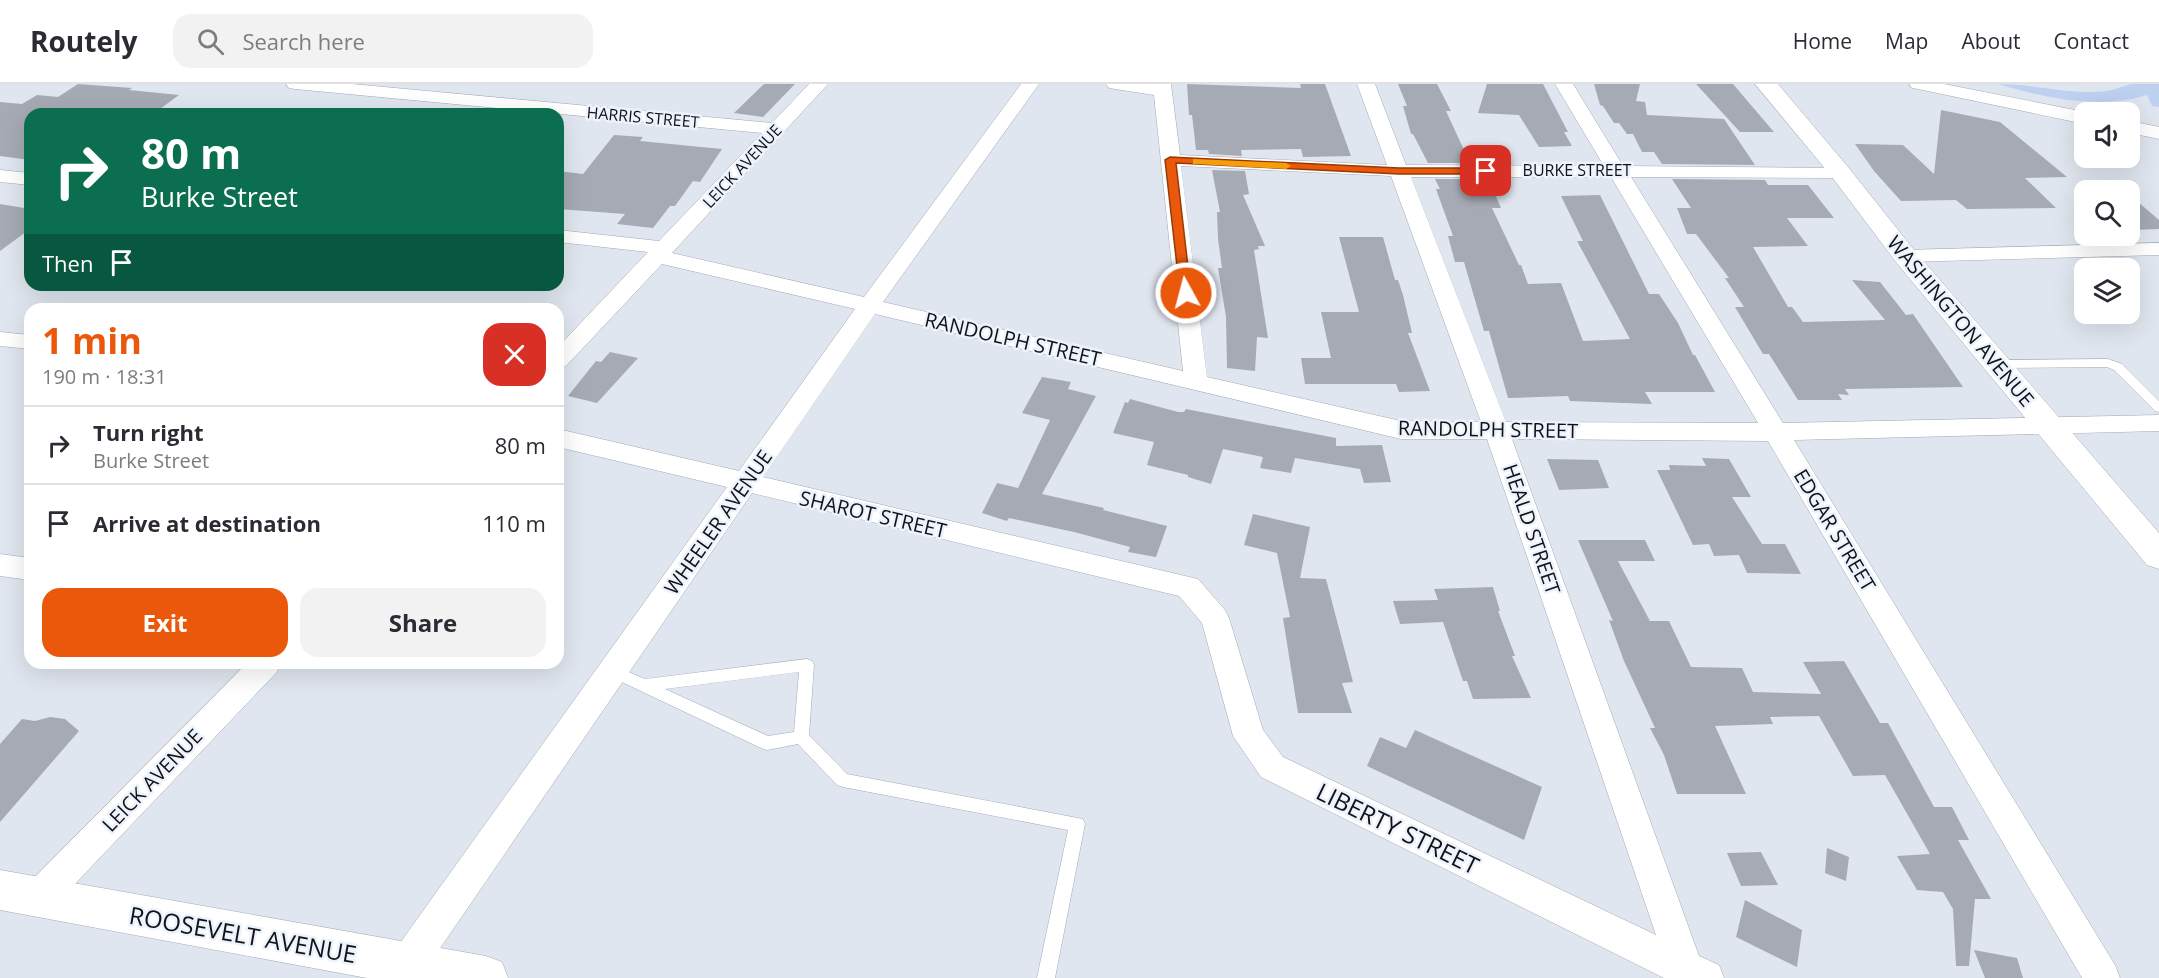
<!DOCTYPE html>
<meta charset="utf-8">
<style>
body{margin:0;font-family:"Open Sans",sans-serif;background:#f2f2f3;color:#2b2b33;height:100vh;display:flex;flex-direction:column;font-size:22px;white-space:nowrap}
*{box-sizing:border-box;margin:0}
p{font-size:20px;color:#7c7c81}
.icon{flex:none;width:33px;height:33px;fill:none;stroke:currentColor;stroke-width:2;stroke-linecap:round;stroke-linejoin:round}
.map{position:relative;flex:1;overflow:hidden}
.panel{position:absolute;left:24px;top:219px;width:540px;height:366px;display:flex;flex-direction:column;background:#fff;border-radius:18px;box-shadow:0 6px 24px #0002}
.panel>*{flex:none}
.hud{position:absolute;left:24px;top:24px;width:540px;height:183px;border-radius:18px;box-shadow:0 6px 24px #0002;background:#0b6e4f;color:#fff;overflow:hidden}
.fabs{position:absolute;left:2074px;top:18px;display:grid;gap:12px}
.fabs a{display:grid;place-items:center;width:66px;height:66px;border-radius:12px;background:#fff;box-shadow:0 6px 24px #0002;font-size:30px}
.pin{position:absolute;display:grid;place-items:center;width:51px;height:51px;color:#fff;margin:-26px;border-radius:12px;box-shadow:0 3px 9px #0006}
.me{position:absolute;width:66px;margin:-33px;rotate:353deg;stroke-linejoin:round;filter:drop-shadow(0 0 4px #0008)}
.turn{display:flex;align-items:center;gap:21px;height:126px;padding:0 18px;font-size:27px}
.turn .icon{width:78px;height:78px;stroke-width:2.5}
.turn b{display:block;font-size:42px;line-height:51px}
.then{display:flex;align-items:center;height:57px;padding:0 18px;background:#0003;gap:12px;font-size:22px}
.round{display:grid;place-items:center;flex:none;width:63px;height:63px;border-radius:18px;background:#f2f2f3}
.summary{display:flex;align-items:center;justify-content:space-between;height:102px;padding:0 18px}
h1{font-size:36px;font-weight:700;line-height:45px;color:#ea580c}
.button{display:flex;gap:12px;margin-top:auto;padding:12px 18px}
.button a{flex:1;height:69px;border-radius:18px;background:#ea580c;color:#fff;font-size:24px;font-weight:700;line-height:69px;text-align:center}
.button a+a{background:#f2f2f3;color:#2b2b33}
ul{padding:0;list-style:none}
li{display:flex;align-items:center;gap:18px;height:78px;padding:0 18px;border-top:2px solid #e1e1e2}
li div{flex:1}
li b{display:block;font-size:22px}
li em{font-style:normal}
header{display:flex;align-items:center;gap:36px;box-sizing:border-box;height:84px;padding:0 30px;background:#fff;border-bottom:2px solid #e1e1e2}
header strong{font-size:28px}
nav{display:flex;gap:33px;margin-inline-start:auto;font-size:21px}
.search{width:420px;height:54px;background:#f2f2f3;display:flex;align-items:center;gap:15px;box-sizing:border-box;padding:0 21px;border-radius:18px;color:#7c7c81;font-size:22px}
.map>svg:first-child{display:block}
</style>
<header>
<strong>Routely</strong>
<div class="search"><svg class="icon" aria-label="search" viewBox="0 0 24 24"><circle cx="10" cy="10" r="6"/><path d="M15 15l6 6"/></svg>Search here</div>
<nav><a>Home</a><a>Map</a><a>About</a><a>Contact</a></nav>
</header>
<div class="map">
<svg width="2159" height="894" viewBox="0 0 2159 894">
<rect width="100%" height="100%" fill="#e0e6ef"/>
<!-- green -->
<path fill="#bfd1f1" d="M1998 0C2030 0 2059 8 2091 8 2108 8 2116 5 2131 0 2139 0 2151 0 2159 0V23L2152 22 2147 11C2099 26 2045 14 1998 0Z"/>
<!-- building -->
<path fill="#a5aab4" d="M78 0 132 4 129 6 179 11 153 30H30V76L0 72V18L22 20 37 11 58 13Z
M764 0H795L763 33 734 29Z
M1187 0 1301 4 1300 0H1325L1351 72 1303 73 1301 65 1241 66 1242 72 1209 70 1208 66H1196L1192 31H1189Z
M1398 0H1437L1451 27H1446L1470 79H1428L1413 50H1411L1403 22H1407Z
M1487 0H1543L1568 48H1564L1572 62 1539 63 1519 31 1478 29Z
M1594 0H1640L1636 17 1645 18 1647 31 1724 35 1755 81 1662 80 1654 68H1642L1633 50H1627L1619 39H1614L1603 22 1600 21Z
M1696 0H1733L1774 48H1740Z
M1941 26 2000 38 2067 93 2025 94 2056 124 1967 125 1956 116 1901 117 1874 87 1855 60 1903 61 1934 90Z
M614 51 643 53 640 57 722 65 700 98 693 97 675 122H670L653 144 617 140 625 130 558 125V87L583 90Z
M1212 86 1245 87 1249 110 1243 111 1265 162H1258L1259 165 1254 166 1268 254 1257 253 1255 287 1227 284 1226 233 1218 184H1222L1218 155 1217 128H1220Z
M1435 95H1477L1479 99H1490L1501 124H1492L1519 181H1521L1528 200 1561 199 1583 257 1630 255 1577 157H1583L1561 112 1600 111 1649 210H1659L1678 239 1693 271H1695L1715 308H1645L1652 320 1570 317 1568 312 1508 314 1489 247H1484L1464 178H1455L1448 152H1453L1436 105H1440Z
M1672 95 1765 96 1768 101H1808L1834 134H1787L1808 162 1753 163 1788 223H1792L1803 238 1885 236 1852 196 1880 198 1906 231 1913 230 1963 303 1845 305 1849 311 1838 310 1842 316H1798L1769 270H1763L1735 223H1744L1725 194H1729L1696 150H1687L1677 124H1691Z
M2130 111 2159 136V145L2130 146Z
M0 120 30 125V145L0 167Z
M1339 153H1383L1395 196H1398L1403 211 1412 249H1408L1430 307 1399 308 1396 300H1305L1301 274H1331L1321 228H1359Z
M610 268 638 274 597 319 568 312 596 277 601 278Z
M1042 293 1071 298 1068 305 1096 312 1042 410 1104 424 1103 426 1167 442 1156 473 1128 468 1130 463 1074 448 1009 434 1007 437 982 429 997 399 1018 404 1050 336 1022 329Z
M1130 315 1178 328H1184L1186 325 1336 354V362L1382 361 1391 398 1364 399 1360 385 1295 374 1291 389 1260 384 1263 373 1223 365 1211 400 1188 393V391L1147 381 1154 358 1113 349 1125 318 1128 319Z
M1702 374 1729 375 1751 413H1732L1762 460H1785L1801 490 1747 489 1739 471 1714 472 1709 460 1693 461 1657 386H1670L1669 381 1706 382Z
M1547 375 1598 376 1609 404 1559 406Z
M1253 430 1310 443 1300 494 1326 495 1353 598 1342 599 1352 629H1298L1283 534 1290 533 1277 469 1244 461Z
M1578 456H1645L1655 477H1618L1650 537H1669L1691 583 1742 584 1753 608 1821 610 1803 578 1844 577 1880 639H1888L1934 723H1952L1969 756H1958L1991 815H1975L1969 882H1956L1953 825 1943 808 1917 806 1897 772 1930 770 1885 691 1853 692 1819 632 1770 633 1773 640 1715 642 1746 710H1677L1664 671 1650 644H1655L1624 577 1609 536 1613 537Z
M1493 503 1500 527H1498L1515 572H1512L1531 614 1473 615 1467 597H1463L1443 538 1400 540 1393 517 1438 516 1434 505Z
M50 633 65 635 79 647 0 738V660L22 635 35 637Z
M1415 646 1542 703 1524 756 1367 682 1380 653 1406 664Z
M1827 764 1849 773 1846 797 1825 789Z
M1761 768 1778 801 1741 802 1727 769Z
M1745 816 1802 846 1797 883 1736 853Z
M1974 866 2017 874 2023 894H1985Z"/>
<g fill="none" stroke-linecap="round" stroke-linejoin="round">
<defs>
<path id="lane" d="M2108 275 2122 280 2159 317V328L2155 327 2114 286 2107 283 1997 284 1991 280 1997 276Z
M807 575 812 577 814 581 809 651 847 690 1083 735 1085 740 1055 894H1037L1068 746 843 703 837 701 798 660 767 666 761 664 607 591 605 587 607 583 612 581 645 595ZM799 588 794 648 768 652 665 605Z"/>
<path id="street" d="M286 0H352L772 39 809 0H828L672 169 864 213 1021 0H1039L883 218 1183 287 1154 11 1115 5 1109 4 1106 0H1171L1180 71 1387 81 1357 0H1375L1406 81 1604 82 1555 0H1573L1623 82 1847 84 1850 88 1847 92 1840 94 1631 93 1783 339 2159 331V347L1794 356 2115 881 2120 894H2082L1768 357 1512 355 1699 872 1719 881 1724 894H1664L1261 693 1233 652 1202 539 1179 512 752 409 421 892 415 894 395 892 390 879 395 866 727 403 558 363V345L739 387 855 225 662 180 566 282 558 285V263L648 168 558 158V146L659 157 762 49 295 5 289 4ZM1181 82 1391 92 1481 338 1401 337 1207 293ZM1411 93H1611L1758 339 1506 338ZM875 230 1401 355H1487L1656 851 1283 673 1263 646 1229 534 1225 526 1198 495 763 393Z
M1909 0H1944L2085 28V40L1918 5 1912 4Z
M2130 37 2159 43V55L2130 49Z
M0 86 30 89V101L0 98Z
M2159 159V171L1905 178 1897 177 1894 172 1897 167 1905 166Z
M0 248 30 251V265L0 262Z
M0 470 30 474V496L0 492Z
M247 579H281L277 588 51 825 39 829 27 825 22 813 27 801Z"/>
<path id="secondary" d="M1755 0H1778L1848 83 1914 166 2159 449V485L2147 481 1896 178 1832 93Z
M0 786 486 872 502 878 508 894H367L0 826Z"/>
</defs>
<!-- lane casing -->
<use href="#lane" stroke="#a3a9b2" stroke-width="1"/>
<!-- street casing -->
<use href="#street" stroke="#a3a9b2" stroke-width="1"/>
<!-- secondary casing -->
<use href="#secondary" stroke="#a3a9b2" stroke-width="1"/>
<!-- lane -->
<use href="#lane" fill="#fff" fill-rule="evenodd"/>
<!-- street -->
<use href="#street" fill="#fff" fill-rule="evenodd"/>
<!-- secondary -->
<use href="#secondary" fill="#fff" fill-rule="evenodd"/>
</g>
<!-- route -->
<path fill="#ea580c" stroke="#983908" stroke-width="1.5" d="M1170 73 1399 84H1486L1491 87 1486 90H1399L1176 79 1191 209 1186 213 1180 209 1165 76Z"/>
<!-- slow -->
<path fill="#f59e0b" d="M1193 75 1286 79 1291 82 1286 85 1196 80H1193Z"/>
<g text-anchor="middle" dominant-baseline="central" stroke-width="5" stroke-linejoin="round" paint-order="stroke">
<!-- far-street labels -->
<g font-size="16" fill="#111316" stroke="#edf3fd">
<text transform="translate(643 33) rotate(5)">HARRIS STREET</text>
<text transform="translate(742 82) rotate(-47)">LEICK AVENUE</text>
<text x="1577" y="86">BURKE STREET</text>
</g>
<!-- street labels -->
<g font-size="20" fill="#111316" stroke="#edf3fd">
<text transform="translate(1961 237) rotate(50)">WASHINGTON AVENUE</text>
<text transform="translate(1013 255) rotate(13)">RANDOLPH STREET</text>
<text transform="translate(1488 345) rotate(1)">RANDOLPH STREET</text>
<text transform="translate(873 430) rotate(13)">SHAROT STREET</text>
<text transform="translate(718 438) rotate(-55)">WHEELER AVENUE</text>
<text transform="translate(1532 445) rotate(71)">HEALD STREET</text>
<text transform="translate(1835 446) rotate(59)">EDGAR STREET</text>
<text transform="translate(152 696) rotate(-46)">LEICK AVENUE</text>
</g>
<!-- near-street labels -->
<g font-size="24" fill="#111316" stroke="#edf3fd">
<text transform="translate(1398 744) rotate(26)">LIBERTY STREET</text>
<text transform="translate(243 850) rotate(10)">ROOSEVELT AVENUE</text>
</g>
</g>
</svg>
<div class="fabs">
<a><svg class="icon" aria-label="sound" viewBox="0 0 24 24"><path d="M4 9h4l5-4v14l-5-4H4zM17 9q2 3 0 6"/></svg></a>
<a><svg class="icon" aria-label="search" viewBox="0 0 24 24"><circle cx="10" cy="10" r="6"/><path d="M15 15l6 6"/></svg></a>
<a><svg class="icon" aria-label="layers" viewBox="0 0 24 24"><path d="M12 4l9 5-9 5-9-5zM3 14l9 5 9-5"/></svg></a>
</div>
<div class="pin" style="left:1486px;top:87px;background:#d93025"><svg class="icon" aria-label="arrive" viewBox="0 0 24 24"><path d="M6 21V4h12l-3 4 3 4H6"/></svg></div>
<svg class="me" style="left:1186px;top:209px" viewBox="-20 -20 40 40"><circle r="17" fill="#ea580c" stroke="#fff" stroke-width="3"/><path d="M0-11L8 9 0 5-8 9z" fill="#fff"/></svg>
<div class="hud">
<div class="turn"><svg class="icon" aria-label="right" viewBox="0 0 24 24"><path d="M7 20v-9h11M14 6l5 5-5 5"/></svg><div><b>80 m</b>Burke Street</div></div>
<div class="then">Then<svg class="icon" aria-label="arrive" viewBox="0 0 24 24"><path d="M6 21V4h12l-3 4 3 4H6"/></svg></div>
</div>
<section class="panel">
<div class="summary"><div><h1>1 min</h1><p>190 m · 18:31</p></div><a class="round" style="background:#d93025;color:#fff"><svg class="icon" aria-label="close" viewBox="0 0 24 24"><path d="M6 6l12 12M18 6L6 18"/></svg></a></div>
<ul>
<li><svg class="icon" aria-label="right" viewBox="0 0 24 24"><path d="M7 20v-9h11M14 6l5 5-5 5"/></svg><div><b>Turn right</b><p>Burke Street</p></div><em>80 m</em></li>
<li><svg class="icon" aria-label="arrive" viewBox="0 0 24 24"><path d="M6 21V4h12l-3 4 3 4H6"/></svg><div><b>Arrive at destination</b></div><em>110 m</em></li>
</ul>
<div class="button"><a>Exit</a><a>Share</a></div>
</section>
</div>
